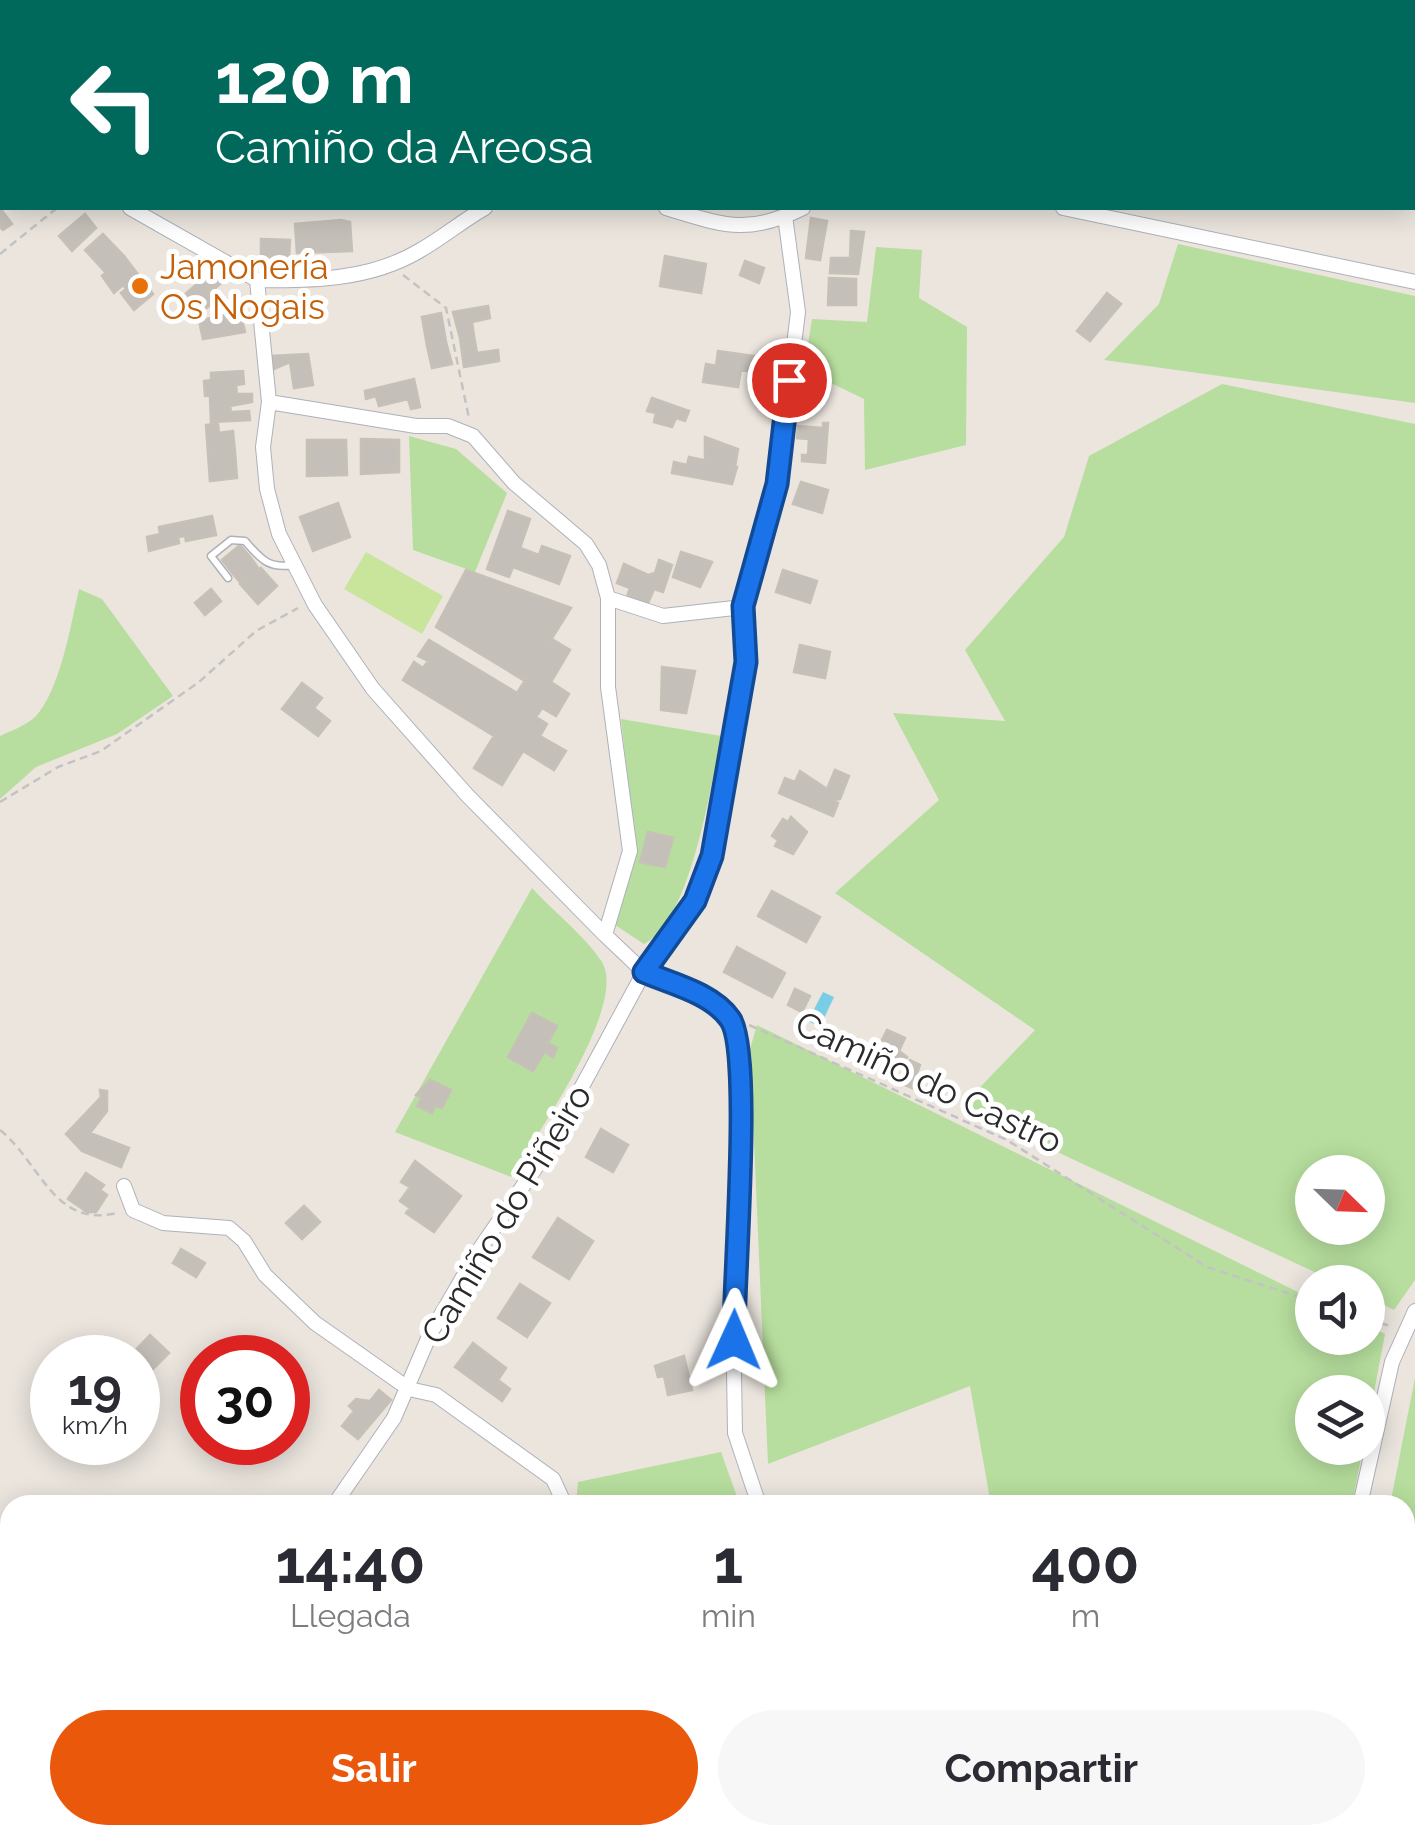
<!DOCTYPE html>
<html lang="es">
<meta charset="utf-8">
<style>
body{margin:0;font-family:Raleway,sans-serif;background:#f7f7f7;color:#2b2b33;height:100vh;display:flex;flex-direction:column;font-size:38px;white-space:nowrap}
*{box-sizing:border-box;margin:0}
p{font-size:32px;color:#7c7c81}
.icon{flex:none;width:55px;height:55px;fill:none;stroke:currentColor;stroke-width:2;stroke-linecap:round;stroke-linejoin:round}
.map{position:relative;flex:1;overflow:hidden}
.drawer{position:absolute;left:0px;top:1495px;width:1415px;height:350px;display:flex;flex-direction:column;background:#fff;border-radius:30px 30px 0 0;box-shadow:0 5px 25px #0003}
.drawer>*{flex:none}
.hud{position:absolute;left:0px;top:0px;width:1415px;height:210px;box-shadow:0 5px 25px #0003;background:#00695c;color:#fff;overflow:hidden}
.needle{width:65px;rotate:113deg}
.buttons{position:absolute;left:1295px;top:1155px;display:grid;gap:20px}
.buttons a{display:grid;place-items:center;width:90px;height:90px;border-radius:50%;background:#fff;box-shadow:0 5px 25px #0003;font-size:50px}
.speed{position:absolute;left:30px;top:1335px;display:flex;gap:20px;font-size:50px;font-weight:700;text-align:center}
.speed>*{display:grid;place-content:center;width:130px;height:130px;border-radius:50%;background:#fff;box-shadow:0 5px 25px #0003;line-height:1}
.speed small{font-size:25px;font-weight:400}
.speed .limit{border:15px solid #d22;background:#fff;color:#111}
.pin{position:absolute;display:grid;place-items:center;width:85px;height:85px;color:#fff;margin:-42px;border:5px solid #fff;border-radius:50%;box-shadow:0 2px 10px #0007}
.me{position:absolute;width:110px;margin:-55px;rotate:1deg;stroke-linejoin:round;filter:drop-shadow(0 0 8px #0008)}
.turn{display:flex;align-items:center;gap:35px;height:210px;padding:0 50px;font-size:45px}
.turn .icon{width:130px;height:130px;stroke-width:2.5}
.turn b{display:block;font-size:70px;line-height:85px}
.eta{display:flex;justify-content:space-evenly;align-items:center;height:170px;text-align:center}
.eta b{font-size:60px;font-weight:700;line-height:70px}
.cta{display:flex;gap:20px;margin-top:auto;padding:20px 50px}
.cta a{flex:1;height:115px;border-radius:60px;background:#ea580c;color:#fff;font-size:40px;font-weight:700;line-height:115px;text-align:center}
.cta a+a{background:#f7f7f7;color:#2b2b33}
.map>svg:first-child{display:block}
</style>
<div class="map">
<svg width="1415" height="1845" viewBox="0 0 1415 1845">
<rect width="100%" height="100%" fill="#ebe5de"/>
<!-- green -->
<path fill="#b7de9e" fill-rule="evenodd" d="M856 0H1415V144L1412 2Z
M1178 244 1415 296V403L1104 360 1159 304Z
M876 247 922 250 919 298 967 327 966 445 865 470 864 399 804 370 812 319 867 322Z
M1222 384 1415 424V1280L1394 1310 1368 1297V1282H1336L961 1107 1035 1030 835 893 939 800 893 713 1005 721 965 650 1064 537 1089 456ZM1312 1172H1368V1228H1312Z
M409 436 456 449 507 493 475 572 413 550Z
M79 589 102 599 173 696 117 734 36 767 0 799V736C11 731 26 725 35 717 60 691 71 624 79 589Z
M621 719 721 736C711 784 691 921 644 944L615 925 636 851Z
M532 888C554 912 585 936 602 962 628 1005 536 1136 511 1177L395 1132Z
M757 1025 1312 1299V1338H1368V1326L1385 1334 1368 1424V1392H1312V1448H1363L1352 1505H991L970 1386 768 1464 750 1049Z
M1415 1378V1845H1325L1326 1835H1405V1505H1390Z
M721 1452 740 1505H576L578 1482Z
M498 1835H845L848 1845H495Z
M890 1835H1288L1286 1845H893Z"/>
<!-- pitch -->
<path fill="#c9e49b" d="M0 0H393L394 2H2V109Z
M366 552 443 596 422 634 344 589Z"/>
<!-- water -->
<path fill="#79cee5" d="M823 992 834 997 820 1027 808 1021Z"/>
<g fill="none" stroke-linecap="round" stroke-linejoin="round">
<!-- river -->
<path stroke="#79cee5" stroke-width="30" d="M904 0 905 2
M1412 168 1415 167"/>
</g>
<!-- building -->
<path fill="#c4bfb9" stroke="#c6c0b7" stroke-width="2.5" d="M0 208 12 224 3 230 0 227Z
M85 214 96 228 72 251 59 236Z
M811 218 827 221 820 260 806 258Z
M341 220 350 222 352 251 297 253 295 224Z
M851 231 864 232 858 274 830 273 831 258H850Z
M103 234 124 256 106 273 85 250Z
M261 239 290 240 289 258 261 257Z
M124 256 153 294 134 310 121 293 126 289 123 285 114 293 102 276Z
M665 256 706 264 701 293 660 286Z
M745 261 764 268 759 283 740 275Z
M213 270 225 280 208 294 215 302 195 316 183 296Z
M829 278 856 279V305H828Z
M1107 293 1121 304 1090 341 1077 331Z
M488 306 490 318 472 322 474 336 460 338 453 312Z
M240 311 245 332 203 339 199 321Z
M441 313 446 342 427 346 422 317Z
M474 336 477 353 498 350 499 361 464 367 460 338Z
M446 342 452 364 432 368 427 346Z
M718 351 754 356 753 372 716 366Z
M308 354 313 385 294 388 290 362 274 369 272 356Z
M706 364 741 370 738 387 703 382Z
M243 371 244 384 236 385 237 394 205 396 204 381 211 380V373Z
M414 379 420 407 411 409 408 399 379 406 376 396 366 399 365 391Z
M237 394H252V402L230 406 231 412 249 411 250 420 211 422 210 396Z
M652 398 689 411 685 421 676 418 672 427 654 422 656 413 647 411Z
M823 423H828L825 463 802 461V455H808L809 439 797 438 798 426 823 428Z
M218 424 219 433 233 431 235 452 208 454 206 425Z
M705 437 738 449 735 467 705 460Z
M361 439 399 440V472L361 474Z
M307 440H346L347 475 307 476Z
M235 452 237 478 210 481 208 454Z
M689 457 737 467 732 484 672 473 674 462 687 465Z
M801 482 828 490 822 513 793 504Z
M338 503 350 537 313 551 300 517Z
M508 511 530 519 520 548 539 555 542 546 570 556 559 584 513 567 509 577 487 569Z
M212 516 216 535 186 541 185 536 178 537 179 543 149 551 147 537 160 534 159 527Z
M240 545 251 558 233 574 222 560Z
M681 552 712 562 700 587 673 577Z
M251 558 259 569 241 583 233 574Z
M659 560 672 565 663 592 654 589 646 608 626 600 630 588 617 583 624 564 648 575 655 573Z
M261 568 277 586 258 604 240 584Z
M466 570 571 608 525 681 436 627Z
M783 570 817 581 810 603 776 592Z
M211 589 221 601 205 615 195 603Z
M552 639 570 650 551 682 569 694 556 716 542 708 536 717 547 724 540 736 566 751 554 770 523 751 502 785 474 768 494 736 403 680 414 662 423 668 428 661 418 656 429 640 517 693Z
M800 645 830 652 825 678 794 672Z
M662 667 695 671 686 713 661 710Z
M302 683 322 698 314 708 330 721 318 736 282 709Z
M835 770 849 776 840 799 831 800 838 803 833 816 779 793 785 778 795 782 800 771 827 789Z
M791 817 807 832 793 854 775 846 778 840 772 836 783 819 788 822Z
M648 832 673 838 665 867 640 862Z
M772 891 820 917 806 942 758 916Z
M737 947 785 973 772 997 724 972Z
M795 989 810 996 802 1012 788 1005Z
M532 1013 557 1026 548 1043 557 1048 553 1057 544 1052 533 1071 508 1057Z
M887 1030 905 1038 899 1051 907 1057 902 1068 879 1060 887 1043 882 1040Z
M910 1060 920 1065 912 1088 894 1080 895 1076 901 1078Z
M430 1080 451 1090 442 1108 435 1105 432 1113 417 1106 422 1098 416 1095Z
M100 1090 107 1091V1111L90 1133 129 1148 121 1167 82 1151 66 1134 101 1097Z
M601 1129 628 1145 613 1172 586 1157Z
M415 1161 461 1196 434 1232 406 1213 410 1208 400 1201 410 1187 401 1182Z
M86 1173 104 1185 100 1190 107 1195 96 1212H87L68 1199Z
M304 1206 320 1222 302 1239 286 1223Z
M558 1218 593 1241 569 1279 533 1257Z
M181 1249 205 1263 196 1277 173 1263Z
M520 1284 550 1303 527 1337 498 1318Z
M150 1335 169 1353 142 1380 138 1375V1358H128Z
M473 1343 506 1368 498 1380 510 1389 502 1401 455 1367Z
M684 1356 692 1390 668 1395 664 1376 658 1377 655 1366Z
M379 1390 391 1400 358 1439 342 1426 354 1411 349 1406 356 1399 370 1401Z
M10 1760V1780L5 1784 0 1770Z
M0 1816 10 1827V1835L20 1839 14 1845H0Z
M154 1835H162L177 1844 149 1845Z"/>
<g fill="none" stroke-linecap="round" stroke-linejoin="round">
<defs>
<path id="service" d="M76 0 78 2
M12 2V0
M0 33H2
M228 578 211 556 231 540 245 541C261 559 268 569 293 565"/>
<path id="minor" d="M653 0 655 2
M454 2 471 0
M0 118 2 117
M130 208 257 280 269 402 263 447 267 489 279 534 315 605 373 689 467 795 605 935 644 972 716 1003 733 1022 741 1165 733 1309 735 1433 759 1505
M666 208C723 225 746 236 803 208
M1063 208 1415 282
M257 280C312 281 370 280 419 251 442 238 462 221 485 208
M269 402 416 426H448L473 436 514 483 586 544 599 565 608 598V687L630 851 605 935
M608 598 663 616 743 607
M124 1186 133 1210 163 1223 229 1228 244 1241 265 1275 315 1323 409 1389 436 1395 553 1479 565 1505
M334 1505 394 1418 430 1334 477 1253 547 1151 644 972 695 901 712 856 746 662 743 607 777 484 798 312 785 216
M1360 1505 1392 1362 1415 1311
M863 1835 866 1845
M52 1845 63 1835
M478 1845 481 1835
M1299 1845 1300 1835"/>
</defs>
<!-- service casing -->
<use href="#service" stroke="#aeb1ba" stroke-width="9"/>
<!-- minor casing -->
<use href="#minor" stroke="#aeb1ba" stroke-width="16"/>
<!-- path -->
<path stroke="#c3c3c3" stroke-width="2.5" stroke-dasharray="8 5" stroke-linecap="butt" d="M0 254 57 208
M403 275 446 308 469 418
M0 802 58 767 101 751 199 682 256 631 298 608
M749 1025 1007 1140 1207 1267 1312 1301
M0 1130C41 1163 53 1228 117 1213
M1368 1319 1390 1326"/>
<!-- service -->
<use href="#service" stroke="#fff" stroke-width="6"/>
<!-- minor -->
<use href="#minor" stroke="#fff" stroke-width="14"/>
</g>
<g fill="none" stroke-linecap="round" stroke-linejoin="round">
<defs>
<path id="route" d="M734 1340C733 1286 753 1051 730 1019 712 993 672 984 644 972L695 901 712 856 746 662 743 606 777 484 789 380"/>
</defs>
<!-- route casing -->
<use href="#route" stroke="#114b97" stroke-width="25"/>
<!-- route -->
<use href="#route" stroke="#1a73e8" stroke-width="18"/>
</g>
<!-- markers -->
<circle fill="#e8710a" stroke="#fff" stroke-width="4" cx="140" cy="286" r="10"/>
<g text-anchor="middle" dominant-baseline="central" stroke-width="10" stroke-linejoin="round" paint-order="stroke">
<!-- food labels -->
<g font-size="35" fill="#c56008" stroke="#fff" text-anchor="start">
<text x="160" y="266">Jamonería<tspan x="160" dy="40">Os Nogais</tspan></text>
</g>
<!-- street labels -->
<g font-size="35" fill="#2a2a2a" stroke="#fff">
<text transform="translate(929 1082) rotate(25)">Camiño do Castro</text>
<text transform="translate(506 1214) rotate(-59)">Camiño do Piñeiro</text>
</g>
</g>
</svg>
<div class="buttons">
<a><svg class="needle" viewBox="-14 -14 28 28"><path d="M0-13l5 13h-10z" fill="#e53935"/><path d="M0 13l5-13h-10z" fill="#7c7c81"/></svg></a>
<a><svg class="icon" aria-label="sound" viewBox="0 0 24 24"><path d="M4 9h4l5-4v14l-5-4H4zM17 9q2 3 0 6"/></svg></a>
<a><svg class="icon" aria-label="layers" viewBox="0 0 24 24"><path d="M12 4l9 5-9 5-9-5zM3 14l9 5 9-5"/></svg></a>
</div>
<div class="speed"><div>19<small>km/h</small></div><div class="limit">30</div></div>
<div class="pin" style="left:789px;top:380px;background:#d93025"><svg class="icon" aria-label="arrive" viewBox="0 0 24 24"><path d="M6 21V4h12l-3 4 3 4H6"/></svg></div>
<svg class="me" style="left:734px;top:1340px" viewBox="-20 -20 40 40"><path d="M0-17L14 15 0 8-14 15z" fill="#1a73e8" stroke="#fff" stroke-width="4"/></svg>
<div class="hud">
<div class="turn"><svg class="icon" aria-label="left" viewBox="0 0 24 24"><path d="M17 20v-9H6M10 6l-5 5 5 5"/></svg><div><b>120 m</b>Camiño da Areosa</div></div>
</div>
<section class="drawer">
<div class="eta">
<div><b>14:40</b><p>Llegada</p></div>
<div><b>1</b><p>min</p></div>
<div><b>400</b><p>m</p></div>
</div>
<div class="cta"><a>Salir</a><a>Compartir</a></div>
</section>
</div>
